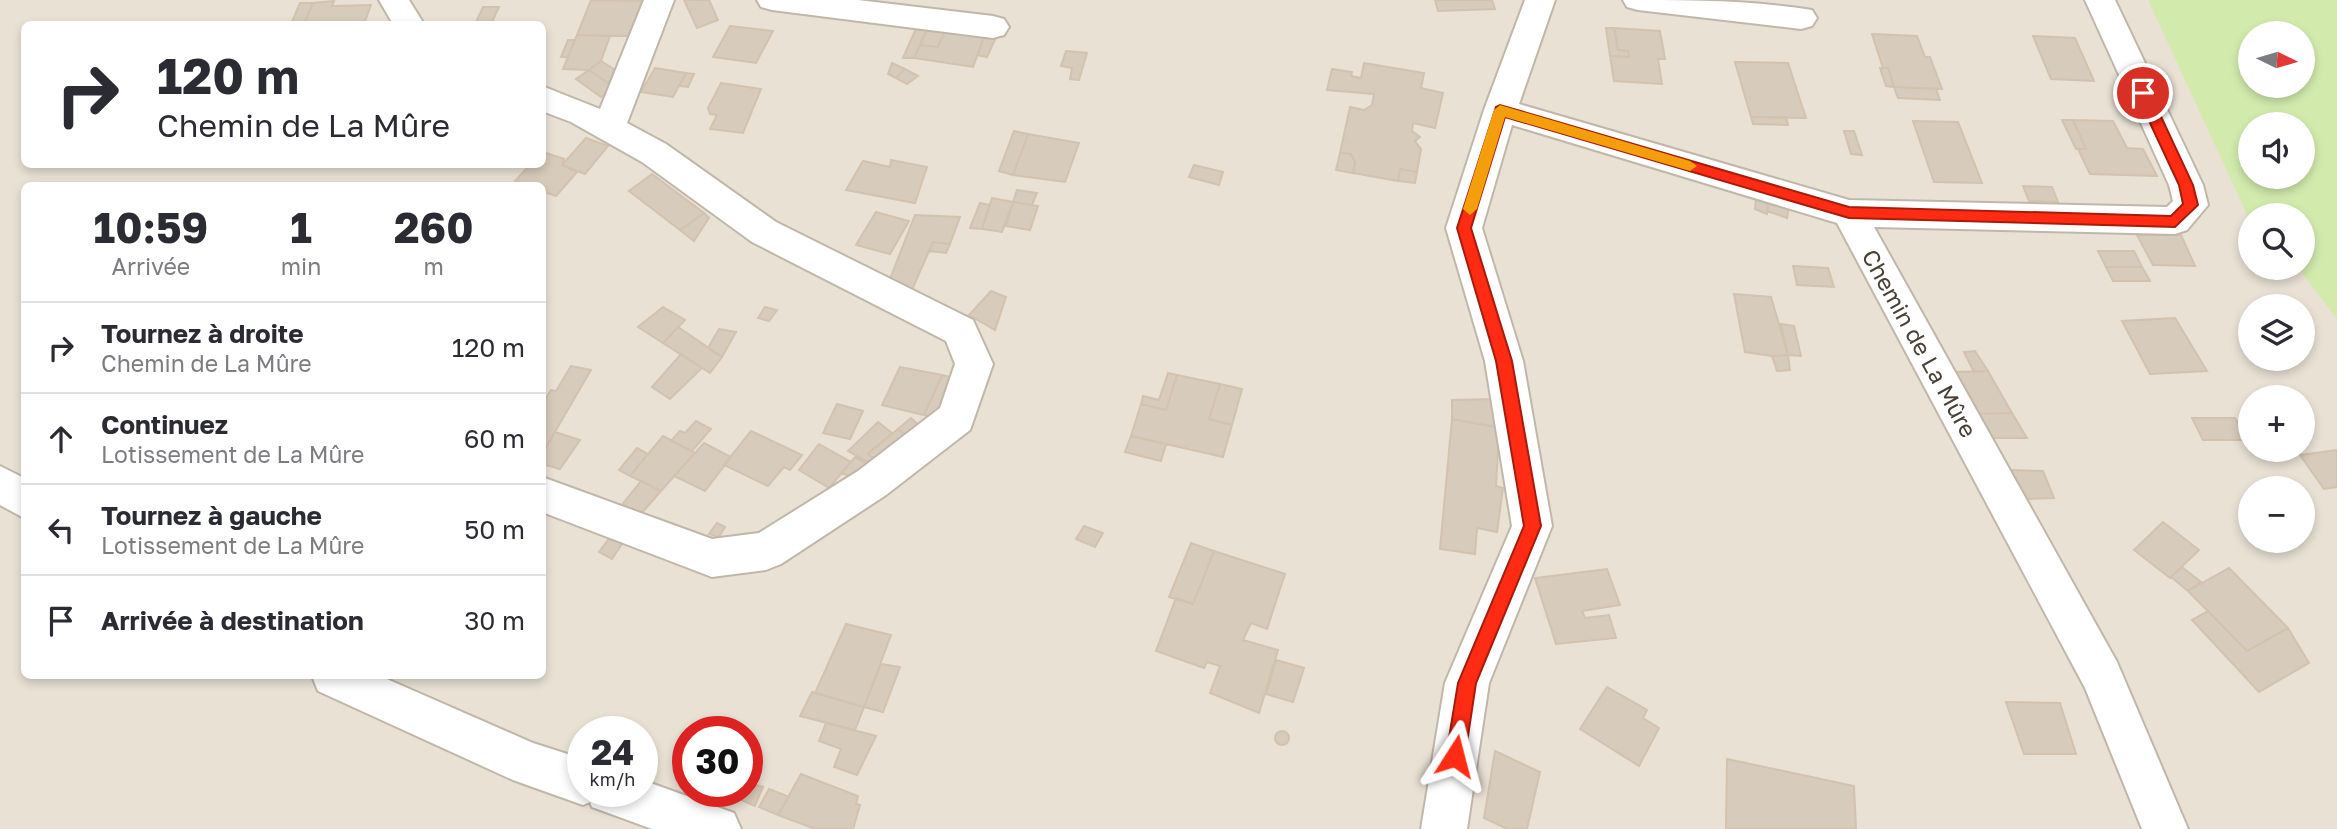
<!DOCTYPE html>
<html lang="fr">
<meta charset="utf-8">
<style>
body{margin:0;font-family:"Golos Text",sans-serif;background:#f7f7f7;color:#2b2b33;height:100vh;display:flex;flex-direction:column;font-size:26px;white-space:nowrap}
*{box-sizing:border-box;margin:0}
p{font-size:23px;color:#7c7c81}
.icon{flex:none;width:38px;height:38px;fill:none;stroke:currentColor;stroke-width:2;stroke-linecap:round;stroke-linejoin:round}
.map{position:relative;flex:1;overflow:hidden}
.drawer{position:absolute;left:21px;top:182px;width:525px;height:497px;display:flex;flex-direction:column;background:#fff;border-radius:10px;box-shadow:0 4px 10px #0003}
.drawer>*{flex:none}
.top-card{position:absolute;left:21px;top:21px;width:525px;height:147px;border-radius:10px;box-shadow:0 4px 10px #0003;background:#fff;color:#2b2b33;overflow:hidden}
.needle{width:46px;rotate:95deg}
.tools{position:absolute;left:2238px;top:21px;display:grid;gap:14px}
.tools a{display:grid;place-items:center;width:77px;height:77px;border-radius:50%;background:#fff;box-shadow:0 4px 10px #0003;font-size:35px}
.speed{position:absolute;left:567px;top:716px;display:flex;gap:14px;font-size:35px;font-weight:700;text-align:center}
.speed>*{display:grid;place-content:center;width:91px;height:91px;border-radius:50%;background:#fff;box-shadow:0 4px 10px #0003;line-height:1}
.speed small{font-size:18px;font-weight:400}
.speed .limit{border:10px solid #d22;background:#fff;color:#111}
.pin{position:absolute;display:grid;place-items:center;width:60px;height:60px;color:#fff;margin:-30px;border:4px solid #fff;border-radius:50%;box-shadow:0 2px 7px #0007}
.me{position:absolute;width:77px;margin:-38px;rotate:9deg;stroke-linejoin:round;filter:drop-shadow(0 0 5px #0008)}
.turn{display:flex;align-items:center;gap:24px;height:147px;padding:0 21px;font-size:32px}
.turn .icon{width:91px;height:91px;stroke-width:2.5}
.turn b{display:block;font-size:49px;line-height:60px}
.eta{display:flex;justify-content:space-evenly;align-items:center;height:119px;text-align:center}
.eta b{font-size:42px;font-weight:700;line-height:49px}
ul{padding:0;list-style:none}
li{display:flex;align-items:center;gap:21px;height:91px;padding:0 21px;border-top:2px solid #e1e1e2}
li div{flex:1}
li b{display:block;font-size:26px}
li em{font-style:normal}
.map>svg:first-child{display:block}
</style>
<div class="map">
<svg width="2337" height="829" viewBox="0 0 2337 829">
<rect width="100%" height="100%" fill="#f4f0e7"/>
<!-- residential -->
<path fill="#e9e1d4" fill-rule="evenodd" d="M0 0H2337V829H0ZM24 24H542V164H24ZM2250 33H2303V86H2250ZM2250 124H2303V177H2250ZM24 186H542V676H24ZM2250 215H2303V268H2250ZM2250 306H2303V359H2250ZM2250 397H2303V450H2250ZM2250 488H2303V541H2250ZM583 732H642V791H583ZM688 732H747V791H688Z"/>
<!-- green -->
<path fill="#d2ebad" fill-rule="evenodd" d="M2148 0H2337V319L2298 268H2303V215H2250V221ZM2250 33H2303V86H2250ZM2303 124V177H2250V124Z"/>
<!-- building -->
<path fill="#d7cbbb" stroke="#d2c2ae" stroke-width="2" d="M591 0 643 1 630 36 577 35Z
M684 0H709L718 20 697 28Z
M1435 0H1492L1495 9 1438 11Z
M334 1 332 6 371 5 364 24H304L313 3Z
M300 3H313L304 24H291Z
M483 7H499L491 24H475Z
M730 26 773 31 756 63 713 57Z
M917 26 928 27 920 45 914 58H903Z
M928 27 946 29 938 47 920 45Z
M1606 28H1614L1618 50 1628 51 1629 57 1610 56Z
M1614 28 1660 31 1665 59H1658L1662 84 1614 81 1610 56 1629 57 1628 51 1618 50Z
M946 29 985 35 973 67 914 58 920 45 938 47Z
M1872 34 1917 36 1925 57H1930L1942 89 1894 87 1888 68H1883Z
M577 35 610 36 601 61 589 70 563 69Z
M985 35H997L987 57 977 55Z
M2033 36 2075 38 2094 81 2051 79Z
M568 40H575L568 57H561Z
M1066 51 1087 53 1079 80 1070 79 1072 68 1061 66Z
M601 61 620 73 608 83 589 70Z
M1735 62 1788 63 1806 118 1751 117Z
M892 63 905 69 896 78 888 74Z
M1364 63 1424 73 1421 88 1443 93 1435 128 1413 123 1412 131 1420 137 1415 141 1421 149 1417 172 1400 169 1398 181 1353 173 1355 162 1351 154 1340 153 1350 107 1364 110 1372 105 1374 94 1327 90 1332 69 1352 72 1351 76 1361 78Z
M655 68 686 73 673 97 641 92Z
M1880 68H1888L1894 87 1886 86Z
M905 69 918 76 907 84 896 78Z
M589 70 608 83 613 89 601 97 576 79Z
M686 73 694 74 688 87 679 86Z
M721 83 761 89 743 133 710 129 717 115 710 114 708 108Z
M1894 87 1936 89 1940 100 1898 98Z
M1751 117H1786L1788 125 1753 124Z
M2062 120H2073L2086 149H2076Z
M2073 120 2113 121 2127 148 2143 149 2157 176 2090 174 2078 149H2086Z
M1913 121 1958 122 1982 183 1934 182Z
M1014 131 1028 134 1013 175 999 171Z
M1844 131H1854L1862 155 1851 154Z
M1028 134 1079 143 1065 182 1013 175Z
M586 138 608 146 585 174 562 165Z
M543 152 564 159 562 165 577 172 556 196 542 191V186H527L515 181 531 164H542Z
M1340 153 1351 154 1355 162 1353 173 1336 170Z
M891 160 927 167 915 203 846 190 863 161 890 167Z
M1194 165 1223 172 1219 185 1189 177Z
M1400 169 1417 172 1415 183 1398 181Z
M652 174 704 213 680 230 629 191Z
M2023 186 2052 187 2058 202 2029 201Z
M1017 190 1037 193 1032 205 1013 202Z
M992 198 1013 202 1002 232 982 229Z
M1756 198 1769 202 1767 214 1755 209Z
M1013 202 1038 206 1030 230 1006 226Z
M1769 202 1789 207 1787 218 1767 211Z
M980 203 990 205 982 229 970 228Z
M876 212 909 221 890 254 856 245Z
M704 213 709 218 694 241 680 230Z
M915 215 960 217 950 244 933 242 912 290 890 279Z
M2137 235H2181L2195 266 2153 265Z
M933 242 950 244 946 253 929 251Z
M2098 251H2134L2142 267H2106Z
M1793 266 1828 268 1834 287 1797 285Z
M2106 267H2142L2150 281H2113Z
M991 291 1006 297 995 330 969 315Z
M1734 294 1771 297 1788 355 1772 356 1745 352Z
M663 307 685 320 663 343 638 327Z
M765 307 777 310 769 321 758 318Z
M2175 318 2207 371 2150 374 2122 321Z
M1781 324 1794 326 1801 356 1788 355Z
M678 327 722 357 710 373 663 343Z
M719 329 736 332 722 357 708 348Z
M1975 351 1988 371 1974 372 1964 352Z
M681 354 702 368 670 399 652 387Z
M1788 355 1790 370 1777 371 1772 356Z
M571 366 591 370 542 454V404L551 390 556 391Z
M900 367 942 375 924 415 882 405Z
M1988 371 2012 413 1978 414 1954 372Z
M1168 373 1177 375 1166 410 1141 404 1143 396 1159 400Z
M942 375 954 378 938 417 924 415Z
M1177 375 1220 384 1209 419 1232 425 1223 457 1131 436 1141 404 1166 410Z
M1220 384 1242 389 1232 425 1209 419Z
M1494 399 1501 428 1452 419V400Z
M837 404 863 411 850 439 823 433Z
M2012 413 2027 438H1992L1978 414Z
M911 418 923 429 910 439 898 429Z
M2192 418H2235L2247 440H2203Z
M1452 419 1501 428 1506 451 1498 449 1496 486 1503 488 1497 532 1477 528 1475 554 1440 549Z
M696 421 711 429 692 451 671 441 680 431 685 433Z
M878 422 892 433 868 454 879 464 875 466 848 451Z
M898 429 910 439 879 464 868 454Z
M751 431 802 455 790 470 784 467 768 486 724 465Z
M555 432 580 440 560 469 542 464V454Z
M663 436 695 453 661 491 630 476Z
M1131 436 1166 444 1161 461 1125 452Z
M704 443 731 457 705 491 674 476Z
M819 444 851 462 829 488 799 470Z
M637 448 648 454 630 476 619 470Z
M2337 450V487L2324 489 2300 455Z
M855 457 874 468 858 480 842 473Z
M2010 470 2043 471 2054 498 2025 499Z
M641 481 661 491 641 514 621 506Z
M2163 522 2199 550 2170 578 2134 550Z
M717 523 725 527 719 537 709 534Z
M1084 526 1103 533 1095 547 1076 539Z
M611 536 624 541 612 559 599 552Z
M1191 543 1214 551 1193 604 1169 597Z
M1214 551 1285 574 1267 629 1251 623 1243 640 1278 650 1259 713 1210 693 1220 666 1207 662 1204 668 1156 651 1176 598 1193 604Z
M2182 567 2201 582 2188 591 2171 577Z
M2229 568 2288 628 2247 651 2188 591Z
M1607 569 1620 605 1582 611 1585 618 1609 615 1616 638 1556 644 1535 578Z
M2208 611 2247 651 2288 628 2309 663 2259 692 2192 620Z
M846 624 891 635 864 707 815 693Z
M1276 660 1304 668 1293 702 1266 694Z
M881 664 900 667 883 712 864 707Z
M1607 687 1647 710 1643 718 1659 728 1639 766 1580 729Z
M812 692 864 707 855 730 800 716Z
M2006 702 2060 703 2076 754H2024Z
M826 723 876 736 857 775 834 767 841 749 819 741Z
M1275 738a7 7 0 1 1 14 0a7 7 0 1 1-14 0Z
M1495 751 1540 772 1527 829H1507L1484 818Z
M1727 759 1854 786 1856 829H1726Z
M801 774 858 796 856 804 860 805 853 829H815L778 815Z
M747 782 763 787 755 806 720 791H747Z
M769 789 789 797 778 815 759 807Z"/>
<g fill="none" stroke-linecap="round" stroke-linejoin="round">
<defs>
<path id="minor" d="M379 0H409L424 24H393Z
M644 0H674L627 123 666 144 776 222 973 320 993 364 970 430 886 495 781 564 766 570 712 577 542 512V477L712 539 759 533 858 471 940 408 955 364 946 341 752 242 642 162 571 122 542 111V86L600 109Z
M757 0H858L993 16 1004 19 1009 27 1004 35 993 38 772 10 761 7Z
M1525 0H1555L1519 104 1849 200 2167 207 2173 201 2169 185 2085 0H2115L2203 185 2208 205 2187 230 2175 234 1874 227 2117 662 2188 829H2142L2085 688 1837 223 1512 125 1482 228 1523 361 1552 526 1489 683 1467 829H1421L1445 683 1512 526 1485 361 1446 228 1484 110Z
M1623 0C1684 0 1752 0 1812 10L1817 18 1812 26 1801 29 1638 10 1627 7Z
M0 466 24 478V518L0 505Z
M312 676H380L533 743 583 759V791H642V780L734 813 741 829H652L592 807 590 802 583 805 513 780 318 691Z"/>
</defs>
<!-- minor casing -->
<use href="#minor" stroke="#c0b7a9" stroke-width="4"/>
<!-- minor -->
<use href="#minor" fill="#fff" fill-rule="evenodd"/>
</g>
<!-- route -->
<path fill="#ff2b13" stroke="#a61c0c" stroke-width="2" d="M2143 88 2150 93 2193 185 2198 205 2175 227 1849 218 1505 117 1471 228 1512 361 1541 526 1476 683 1465 756 1462 763 1455 765 1449 763 1446 756 1458 683 1524 526 1496 361 1457 228 1496 107 1500 105 1849 207 2171 216 2183 204 2179 185 2136 93Z"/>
<!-- slow -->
<path fill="#f59e0b" d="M1500 105 1690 161 1697 166 1690 171 1505 117 1477 209 1470 215 1463 209 1494 110Z"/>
<g text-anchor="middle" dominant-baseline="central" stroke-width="5" stroke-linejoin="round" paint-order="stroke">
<!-- street labels -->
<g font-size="23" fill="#484035" stroke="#fff">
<text transform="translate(1920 343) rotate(61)">Chemin de La Mûre</text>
</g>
</g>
</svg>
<div class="tools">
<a><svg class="needle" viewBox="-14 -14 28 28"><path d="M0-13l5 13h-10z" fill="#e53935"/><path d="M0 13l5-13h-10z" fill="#7c7c81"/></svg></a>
<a><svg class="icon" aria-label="sound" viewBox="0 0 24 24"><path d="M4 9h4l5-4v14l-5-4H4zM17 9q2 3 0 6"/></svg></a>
<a><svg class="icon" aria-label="search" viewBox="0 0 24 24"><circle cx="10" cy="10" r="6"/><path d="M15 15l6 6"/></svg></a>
<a><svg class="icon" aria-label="layers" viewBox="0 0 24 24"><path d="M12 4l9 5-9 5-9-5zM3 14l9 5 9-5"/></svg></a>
<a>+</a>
<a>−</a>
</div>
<div class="speed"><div>24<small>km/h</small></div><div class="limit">30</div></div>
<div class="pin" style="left:2143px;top:93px;background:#d93025"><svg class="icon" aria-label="arrive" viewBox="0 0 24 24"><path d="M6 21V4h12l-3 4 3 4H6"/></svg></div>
<svg class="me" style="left:1455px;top:756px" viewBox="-20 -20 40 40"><path d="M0-17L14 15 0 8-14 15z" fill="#ff2b13" stroke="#fff" stroke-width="4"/></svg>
<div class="top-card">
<div class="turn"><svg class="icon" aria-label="right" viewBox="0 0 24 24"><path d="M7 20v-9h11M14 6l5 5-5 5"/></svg><div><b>120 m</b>Chemin de La Mûre</div></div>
</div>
<section class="drawer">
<div class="eta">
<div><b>10:59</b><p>Arrivée</p></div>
<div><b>1</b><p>min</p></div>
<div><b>260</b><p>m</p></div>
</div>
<ul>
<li><svg class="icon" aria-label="right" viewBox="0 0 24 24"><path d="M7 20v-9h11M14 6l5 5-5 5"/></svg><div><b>Tournez à droite</b><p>Chemin de La Mûre</p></div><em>120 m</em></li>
<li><svg class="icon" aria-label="ahead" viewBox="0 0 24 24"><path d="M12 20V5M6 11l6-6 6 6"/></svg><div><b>Continuez</b><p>Lotissement de La Mûre</p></div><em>60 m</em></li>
<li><svg class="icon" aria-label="left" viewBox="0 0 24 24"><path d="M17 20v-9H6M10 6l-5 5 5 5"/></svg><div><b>Tournez à gauche</b><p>Lotissement de La Mûre</p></div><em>50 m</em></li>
<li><svg class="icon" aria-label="arrive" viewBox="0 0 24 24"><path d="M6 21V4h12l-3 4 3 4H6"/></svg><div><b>Arrivée à destination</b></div><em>30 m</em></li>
</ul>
</section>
</div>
